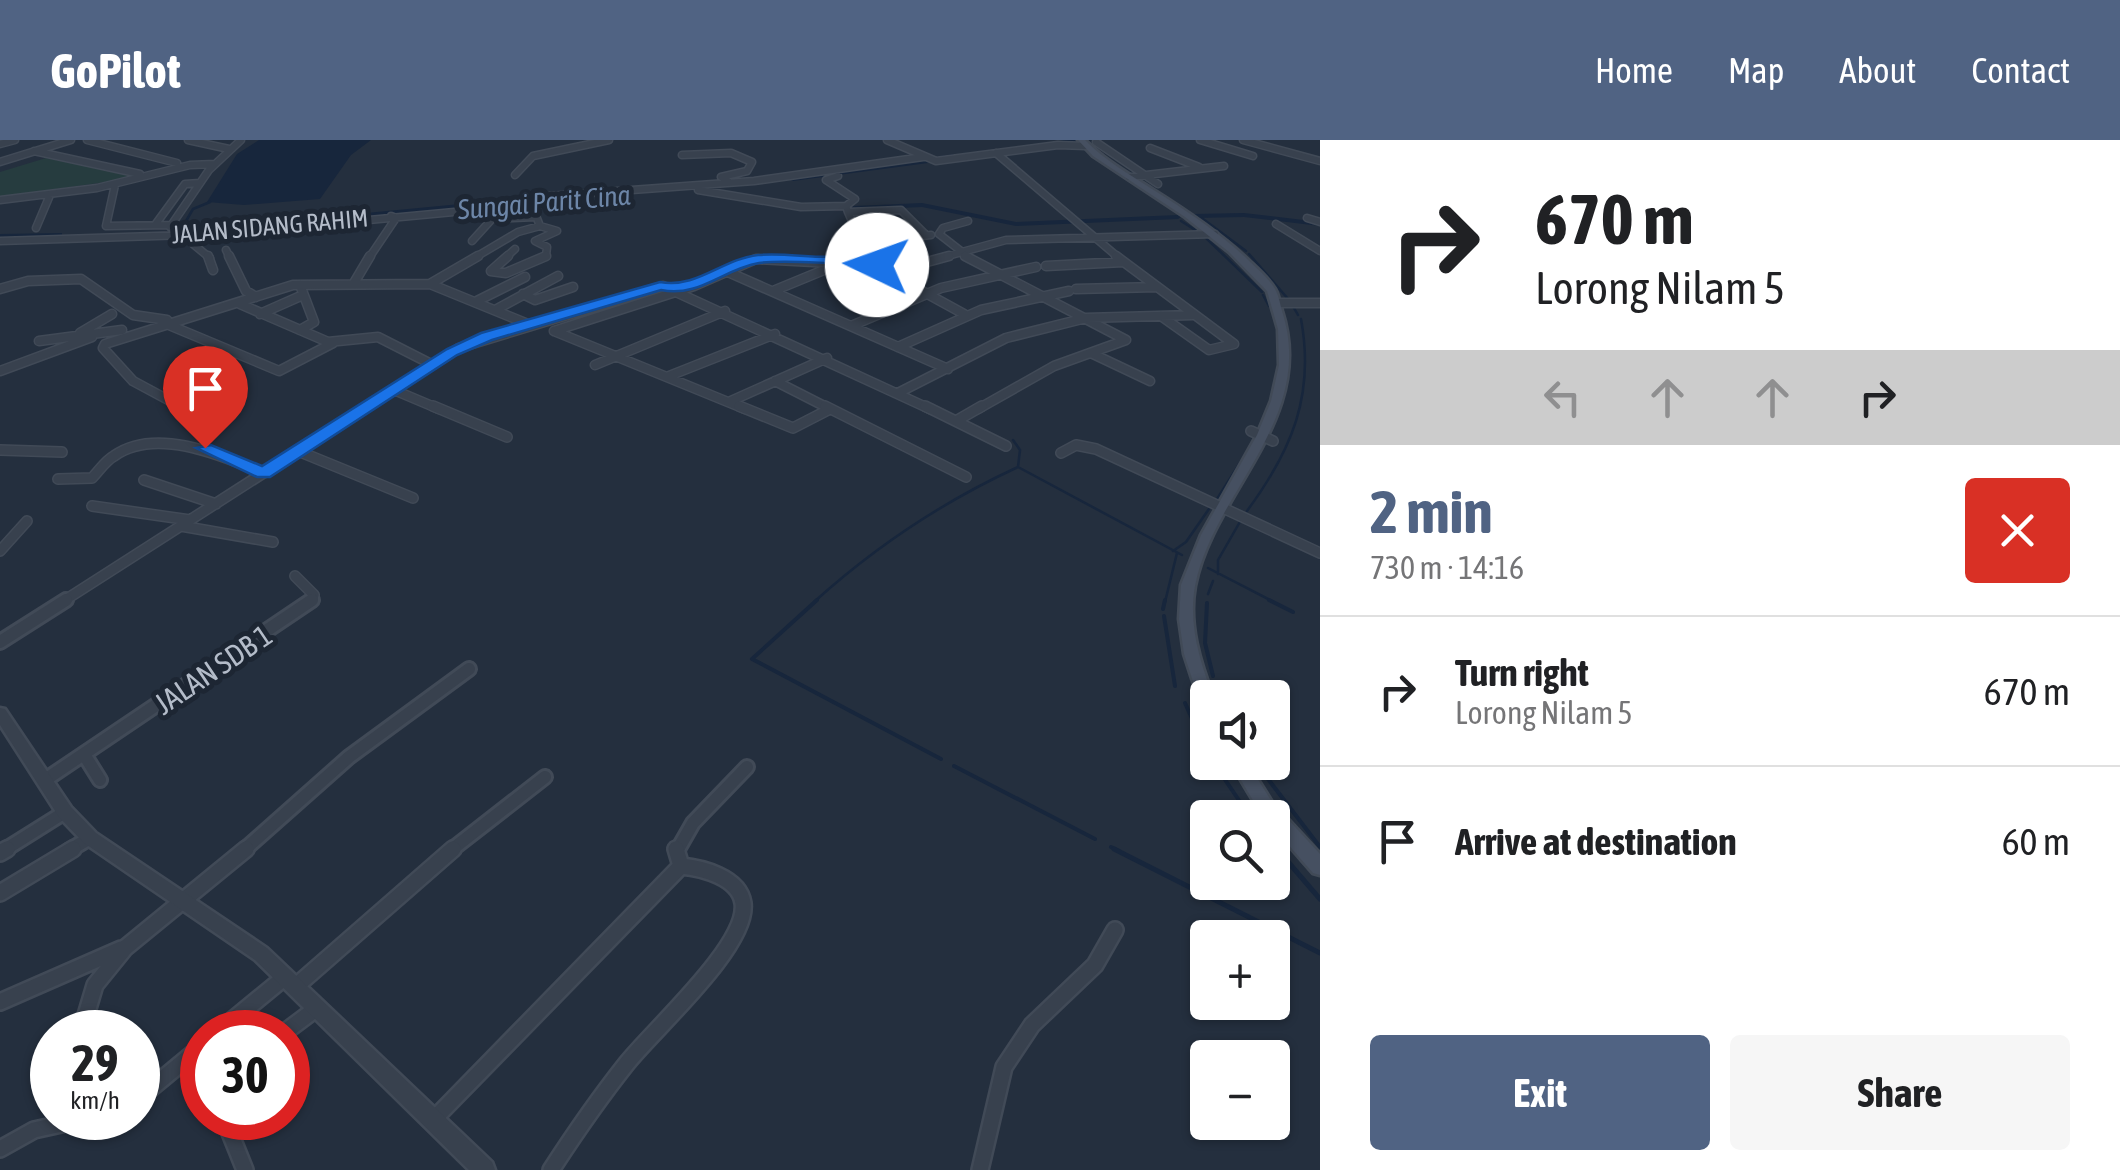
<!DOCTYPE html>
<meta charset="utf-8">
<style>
body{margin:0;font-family:"Asap Condensed",sans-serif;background:#f6f6f6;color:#202124;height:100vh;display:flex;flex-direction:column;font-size:38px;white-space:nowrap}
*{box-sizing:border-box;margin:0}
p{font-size:32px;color:#757577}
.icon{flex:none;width:55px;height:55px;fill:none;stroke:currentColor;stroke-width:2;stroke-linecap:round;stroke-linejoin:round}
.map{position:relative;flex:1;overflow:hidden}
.drawer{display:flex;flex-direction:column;background:#fff;width:800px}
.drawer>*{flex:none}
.guide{background:#fff;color:#202124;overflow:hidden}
.buttons{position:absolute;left:1190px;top:540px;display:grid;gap:20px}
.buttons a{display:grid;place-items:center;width:100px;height:100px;border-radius:10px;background:#fff;box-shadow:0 2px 8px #0004;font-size:50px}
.speed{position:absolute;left:30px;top:870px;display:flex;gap:20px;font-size:50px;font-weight:700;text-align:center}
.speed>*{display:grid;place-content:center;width:130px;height:130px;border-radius:50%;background:#fff;box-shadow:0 2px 8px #0004;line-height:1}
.speed small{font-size:25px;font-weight:400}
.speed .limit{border:15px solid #d22;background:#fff;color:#111}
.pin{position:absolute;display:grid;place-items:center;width:85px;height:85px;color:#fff;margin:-102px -42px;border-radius:50% 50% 50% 0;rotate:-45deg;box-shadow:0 0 10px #0007}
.pin .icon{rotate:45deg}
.me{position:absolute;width:110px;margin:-55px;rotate:273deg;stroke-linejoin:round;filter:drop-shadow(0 0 8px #0008)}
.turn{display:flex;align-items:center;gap:35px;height:210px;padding:0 50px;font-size:45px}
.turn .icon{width:130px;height:130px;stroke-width:2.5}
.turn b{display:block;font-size:70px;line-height:85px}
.lanes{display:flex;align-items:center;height:95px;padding:0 50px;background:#0003;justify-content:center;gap:50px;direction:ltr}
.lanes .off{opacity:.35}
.round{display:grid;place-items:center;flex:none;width:105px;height:105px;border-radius:10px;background:#f6f6f6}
.head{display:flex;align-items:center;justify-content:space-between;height:170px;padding:0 50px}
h1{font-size:60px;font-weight:700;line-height:75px;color:#506383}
.cta{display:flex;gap:20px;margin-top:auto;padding:20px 50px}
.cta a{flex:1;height:115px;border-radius:10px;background:#506383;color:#fff;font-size:40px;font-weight:700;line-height:115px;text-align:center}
.cta a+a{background:#f6f6f6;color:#202124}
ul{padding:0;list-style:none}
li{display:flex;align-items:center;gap:30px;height:150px;padding:0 50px;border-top:2px solid #e0e0e0}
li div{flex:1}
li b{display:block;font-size:38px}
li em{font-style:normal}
header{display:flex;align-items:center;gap:60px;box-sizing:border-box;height:140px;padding:0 50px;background:#506383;color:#fff}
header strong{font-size:48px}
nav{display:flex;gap:55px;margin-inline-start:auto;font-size:35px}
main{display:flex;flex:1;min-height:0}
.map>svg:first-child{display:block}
</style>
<header>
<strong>GoPilot</strong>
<nav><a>Home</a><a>Map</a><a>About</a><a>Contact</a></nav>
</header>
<main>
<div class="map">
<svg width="1320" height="1030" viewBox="0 0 1320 1030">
<rect width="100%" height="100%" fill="#242f3e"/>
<!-- green -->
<path fill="#263c3f" d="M46 18 141 37 0 57V32Z"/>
<!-- water -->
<path fill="#17263c" d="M259 0H371L351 15 320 59 244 65 207 62 237 14Z"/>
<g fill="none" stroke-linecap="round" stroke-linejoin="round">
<!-- stream-far2 -->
<path stroke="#17263c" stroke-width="2.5" d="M1199 76 1246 111
M1181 81 1200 93
M182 88 193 69 210 62
M1205 97 1262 152
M1249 114 1289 160
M1263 155 1269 166
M1294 168 1298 175
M1013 300 1020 310 1018 327
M1217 359 1252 304
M1247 371C1292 310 1315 255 1301 179
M1173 411 1186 402 1211 366
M1208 428 1274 462
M1218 434V420L1241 380
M1208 454 1213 441
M814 462C876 406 942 362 1018 327L1182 415
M1165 462 1177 413"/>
<!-- stream-far1 -->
<path stroke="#17263c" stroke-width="4" d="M817 460 752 519 941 619
M1269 460 1293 472
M1207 463 1205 503 1213 536
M1163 469 1165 460
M1164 476 1175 546
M1217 546 1222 558
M1185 563 1208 614
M1213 622 1251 678
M1255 622 1320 707
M954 626 1095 699
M1272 703 1279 711
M1111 707 1119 711"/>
<!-- stream -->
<path stroke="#17263c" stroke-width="5" d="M1114 709 1320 813
M1277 709 1320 759"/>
<!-- canal -->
<path fill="#17263c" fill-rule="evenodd" d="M922 63 1016 82 1178 75 1181 77 1178 79 1016 86 922 67 854 70 851 68 854 66Z
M1244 73 1320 82V86L1244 77 1194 78 1191 76 1194 74Z"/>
<!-- river -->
<path fill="#17263c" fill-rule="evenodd" d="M1064 0H1092L1041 9 1036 6Z
M954 14 958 19 793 41 788 38Z
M576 53 580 58 345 83 339 79 345 75Z
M62 93V99L58 100 0 102V94Z"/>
<defs>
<path id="minor-far4" d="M87 0 177 23
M188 0 229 9
M887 0 936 21 1058 5 1086 6
M1200 0 1253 16
M1243 0 1320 21
M1096 2 1158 44
M0 4 15 0
M1150 8 1199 27
M34 11 140 34
M996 13 1119 118
M682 15 731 13 752 22 747 31 721 37 728 41
M0 22 71 0
M515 35 533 16 609 0
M838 36 826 40 855 59 846 66 848 72
M1129 37 1224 26
M115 45 106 86 171 85
M698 50 801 67 846 66
M0 60 97 48 190 25 215 24
M848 72 901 70 926 95
M848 72 860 100V117L854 118
M1307 78 1320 82
M968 81 943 88 939 94 970 118
M1276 84 1320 111
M155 85 185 44 200 43
M540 86 557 91 535 101 547 107 546 116 541 118
M36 88 50 55
M0 101 218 94 540 64 550 62V56L754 41 923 17
M472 101 492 79 535 77
M860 103 931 95
M226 110 230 118
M210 118 193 104 191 90 170 87 209 30 241 0
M369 118 396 78 391 76
M474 118 518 92 540 86 534 71 540 64
M505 118 515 109
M940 118 1006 100 1215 94"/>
<path id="minor-far3" d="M208 116 213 130
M229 116 246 151 256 157
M508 116 491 131 506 133 546 116
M965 116 1126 200 1054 226 978 269
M1116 116 1234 204 1209 210 1161 176
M860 117 964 174
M1046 126 1123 122
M728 132 948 229
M890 132 949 116
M354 143 370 116
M430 144 478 116
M300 145 314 182 300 190
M0 149 28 141 81 139 133 175 167 180
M1076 149 1157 147
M773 151 836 125
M523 154 535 160 573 147
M477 161 525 137
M1280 163H1320
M240 164 328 202 378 197 433 225
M497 169 558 136
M260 174 303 155
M169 185 279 231 333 203
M851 186 941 148 1036 127
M554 191 694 146 756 119 832 123 860 116
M554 191 745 269
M80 193 112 174
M39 201 122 190
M898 207 981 170 1069 151
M1093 214 1150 241
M595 225 725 171
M0 231 92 197
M669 236 775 194
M775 241 830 269
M394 250 439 269
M898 253 1006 198 1086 178 1193 175
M731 261 827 218
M172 262 133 241 103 208 105 204 293 145 430 144 528 184
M364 269 459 208 663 146 930 269"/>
<path id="minor-far2" d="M433 266 507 297
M739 266 793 288 830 269
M825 266 966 337
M925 266 1006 306
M956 281 982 266
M1251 291 1273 301
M0 310 62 312
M298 311 413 358
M1061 313 1076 305 1096 309 1320 413
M58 339 92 338C99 331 105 321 114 316 156 286 223 316 264 333
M144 340 216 364
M92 366 190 380
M181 386 273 402
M0 411 27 381
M295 436 314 455 311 462
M62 462 368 266"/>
<path id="minor-far1" d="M0 502 66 460
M85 616 100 640
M45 640 312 460
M3 711 65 672
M68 711 90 698
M243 711 349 617 469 529
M450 711 545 637
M677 711 693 683 747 627"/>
<path id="minor" d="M0 713 7 709
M0 753 73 709
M295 847 453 709
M0 862 121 809
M81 892 95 845 125 808 246 709
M218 892 285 837
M285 892 317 868
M43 924 52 918
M138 959 202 906
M224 978 245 1030
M433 980 681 726 676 709
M0 1009 34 990 89 978
M551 1030C575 993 600 957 627 923 653 890 749 805 743 763 739 737 702 728 681 726
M980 1030 1004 927 1032 885 1095 825 1115 790"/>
<path id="tertiary" d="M0 568 5 569 71 667 96 693 267 808 492 1022 495 1030H469L255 820 84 703 59 677 0 585Z"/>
<path id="secondary" d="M1078 0H1085C1104 20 1129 34 1152 49 1184 69 1216 90 1244 116 1254 126 1268 137 1275 149 1279 156 1280 164 1282 171 1317 279 1213 352 1195 446 1188 484 1200 523 1214 558H1208V569L1200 563 1184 514 1179 479 1181 445 1201 395 1257 295 1271 261 1279 225 1278 189 1267 151 1229 112 1185 77 1093 16Z
M1230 622H1247L1272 662 1320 714V735L1313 733 1272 686V678H1265L1260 672Z"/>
</defs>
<!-- minor-far4 casing -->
<use href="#minor-far4" stroke="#414a57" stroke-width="9"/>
<!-- minor-far3 casing -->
<use href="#minor-far3" stroke="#414a57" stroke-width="11"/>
<!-- minor-far2 casing -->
<use href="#minor-far2" stroke="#414a57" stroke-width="12"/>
<!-- minor-far1 casing -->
<use href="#minor-far1" stroke="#414a57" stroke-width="18"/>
<!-- minor casing -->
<use href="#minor" stroke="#414a57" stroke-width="20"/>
<!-- tertiary casing -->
<use href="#tertiary" stroke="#414a57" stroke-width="5"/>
<!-- secondary casing -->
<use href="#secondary" stroke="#414a57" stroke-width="5"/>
<!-- minor-far4 -->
<use href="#minor-far4" stroke="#38414e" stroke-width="6"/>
<!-- minor-far3 -->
<use href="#minor-far3" stroke="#38414e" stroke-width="8"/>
<!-- minor-far2 -->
<use href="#minor-far2" stroke="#38414e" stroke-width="9"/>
<!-- minor-far1 -->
<use href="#minor-far1" stroke="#38414e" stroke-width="12"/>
<!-- minor -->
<use href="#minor" stroke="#38414e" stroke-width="15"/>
<!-- tertiary -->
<use href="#tertiary" fill="#38414e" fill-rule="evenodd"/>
<!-- secondary -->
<use href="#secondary" fill="#465061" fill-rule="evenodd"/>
</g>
<!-- route -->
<path fill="#1a73e8" stroke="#114b97" stroke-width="2.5" d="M860 113 883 125 877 129C860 123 779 120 759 123 723 129 699 158 661 150L492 200 457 215 270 337H257L196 308 211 305 262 326 447 209 481 193 660 142C697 149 722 119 758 115 793 112 826 122 860 113Z"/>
<g text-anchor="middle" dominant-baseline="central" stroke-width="10" stroke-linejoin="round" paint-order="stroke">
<!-- far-street labels -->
<g font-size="25" fill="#b4bcc9" stroke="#1d2633">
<text transform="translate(270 86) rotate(-5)">JALAN SIDANG RAHIM</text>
</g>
<!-- far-water labels -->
<g font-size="28" font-style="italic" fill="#6d86a8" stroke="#1d2633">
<text transform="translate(544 62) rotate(-5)">Sungai Parit Cina</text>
</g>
<!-- street labels -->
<g font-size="30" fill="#b4bcc9" stroke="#1d2633">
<text transform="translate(213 529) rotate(-34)">JALAN SDB 1</text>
</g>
</g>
</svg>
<div class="buttons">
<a><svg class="icon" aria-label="sound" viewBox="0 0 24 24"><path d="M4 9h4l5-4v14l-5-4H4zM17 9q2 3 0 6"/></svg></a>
<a><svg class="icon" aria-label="search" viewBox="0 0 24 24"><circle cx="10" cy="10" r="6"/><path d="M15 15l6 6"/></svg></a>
<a>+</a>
<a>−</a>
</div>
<div class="speed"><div>29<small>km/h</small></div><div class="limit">30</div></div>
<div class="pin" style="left:205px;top:308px;background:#d93025"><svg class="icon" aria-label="arrive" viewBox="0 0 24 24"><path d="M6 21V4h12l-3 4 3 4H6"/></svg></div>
<svg class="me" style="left:877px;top:125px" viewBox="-20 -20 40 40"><circle r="19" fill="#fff"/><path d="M0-13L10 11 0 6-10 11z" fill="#1a73e8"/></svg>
</div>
<section class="drawer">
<div class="guide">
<div class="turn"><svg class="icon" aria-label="right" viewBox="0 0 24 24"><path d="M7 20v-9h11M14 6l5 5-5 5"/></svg><div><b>670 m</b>Lorong Nilam 5</div></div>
<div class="lanes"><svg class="icon off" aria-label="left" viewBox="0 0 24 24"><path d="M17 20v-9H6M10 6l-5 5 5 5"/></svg><svg class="icon off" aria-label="ahead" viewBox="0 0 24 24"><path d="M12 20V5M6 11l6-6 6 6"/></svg><svg class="icon off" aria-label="ahead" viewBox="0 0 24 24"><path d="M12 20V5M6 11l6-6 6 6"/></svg><svg class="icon" aria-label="right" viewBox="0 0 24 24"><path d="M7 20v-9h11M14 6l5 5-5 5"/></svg></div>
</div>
<div class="head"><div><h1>2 min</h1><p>730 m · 14:16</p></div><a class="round" style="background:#d93025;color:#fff"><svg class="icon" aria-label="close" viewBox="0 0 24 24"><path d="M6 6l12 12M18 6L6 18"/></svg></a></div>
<ul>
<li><svg class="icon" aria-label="right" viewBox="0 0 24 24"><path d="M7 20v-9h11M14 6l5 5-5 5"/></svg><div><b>Turn right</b><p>Lorong Nilam 5</p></div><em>670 m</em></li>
<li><svg class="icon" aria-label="arrive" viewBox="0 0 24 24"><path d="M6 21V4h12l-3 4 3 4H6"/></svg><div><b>Arrive at destination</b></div><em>60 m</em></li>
</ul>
<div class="cta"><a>Exit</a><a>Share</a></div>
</section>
</main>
